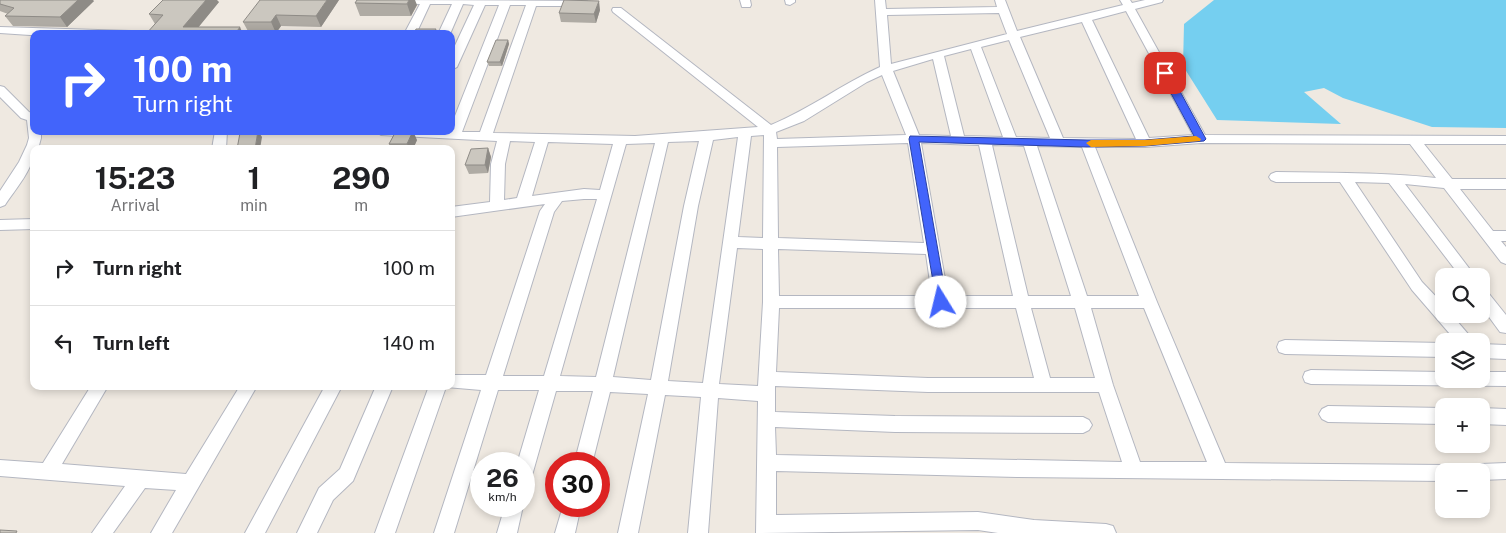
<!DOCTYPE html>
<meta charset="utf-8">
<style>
body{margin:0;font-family:"Public Sans",sans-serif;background:#f6f6f6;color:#202124;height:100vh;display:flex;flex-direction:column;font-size:19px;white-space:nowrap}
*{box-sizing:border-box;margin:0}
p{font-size:16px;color:#757577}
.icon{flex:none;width:28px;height:28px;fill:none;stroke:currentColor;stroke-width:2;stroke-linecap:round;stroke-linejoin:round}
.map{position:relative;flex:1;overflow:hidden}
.sheet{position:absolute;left:30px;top:145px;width:425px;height:245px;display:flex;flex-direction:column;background:#fff;border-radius:10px;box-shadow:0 2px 8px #0003}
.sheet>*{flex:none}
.banner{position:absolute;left:30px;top:30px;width:425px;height:105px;border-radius:10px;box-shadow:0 2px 8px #0003;background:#4264fb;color:#fff;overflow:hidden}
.tools{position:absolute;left:1435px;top:268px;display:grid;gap:10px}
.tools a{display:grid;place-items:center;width:55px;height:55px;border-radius:10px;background:#fff;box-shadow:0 2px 8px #0003;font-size:25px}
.speed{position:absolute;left:470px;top:452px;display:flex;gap:10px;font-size:25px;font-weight:700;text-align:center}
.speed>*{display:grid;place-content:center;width:65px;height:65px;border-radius:50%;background:#fff;box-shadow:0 2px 8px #0003;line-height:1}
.speed small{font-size:12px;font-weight:400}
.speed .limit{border:8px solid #d22;background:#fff;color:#111}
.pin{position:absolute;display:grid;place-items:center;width:42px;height:42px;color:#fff;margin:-21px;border-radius:10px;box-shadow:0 2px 8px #0006}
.me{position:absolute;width:55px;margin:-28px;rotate:351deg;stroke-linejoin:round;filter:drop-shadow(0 0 4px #0008)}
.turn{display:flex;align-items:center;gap:18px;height:105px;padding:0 20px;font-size:22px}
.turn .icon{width:65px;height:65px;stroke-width:2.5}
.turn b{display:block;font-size:35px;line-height:42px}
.eta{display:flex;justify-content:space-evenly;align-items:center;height:85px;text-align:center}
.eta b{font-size:30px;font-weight:700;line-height:35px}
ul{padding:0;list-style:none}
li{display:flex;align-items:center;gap:15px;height:75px;padding:0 20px;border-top:1px solid #e0e0e0}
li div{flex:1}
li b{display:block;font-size:19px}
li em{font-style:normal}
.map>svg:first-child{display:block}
</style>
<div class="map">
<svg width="1506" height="533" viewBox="0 0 1506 533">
<rect width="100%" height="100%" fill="#efe9e1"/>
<!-- water -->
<path fill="#75cff0" d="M1214 0H1506V128L1432 127 1343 98 1324 88 1304 92 1341 124 1217 120 1183 66 1184 24Z"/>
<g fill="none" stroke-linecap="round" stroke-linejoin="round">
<defs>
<path id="minor" d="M382 0 587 1 588 3 587 5 583 6H536L493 133 635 136 758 127 613 12 612 10 613 8H621L771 125C810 109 842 84 880 67L875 0H885L886 9 997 7 995 0H1005L1017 31 1123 5 1120 0H1130L1132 3 1145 0H1163L1162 2 1135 9 1205 135 1506 136V144H1424L1452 179H1506V189H1460L1493 231H1506V241H1501L1506 247V264L1501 262 1444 188 1405 184 1475 276H1460L1389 183 1355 182 1422 282 1444 305V314H1451L1474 341H1456L1412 290 1340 182H1276L1271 180 1269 177 1271 174 1276 172C1330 173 1383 172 1436 178L1410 144 1201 143 1145 147H1095L1157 302 1225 463 1444 465 1450 467 1452 471H1444V481L1017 477 776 471V515L978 512 1034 520 1106 524 1113 526 1116 533H998L978 530 756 533 758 401 718 398 708 533H688L701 397 665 395 638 533H618L648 394 610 392 592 464H574L593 391H556L533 472 530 478 524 480V464H517L539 390H498L454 533H434L481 390 446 387 395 533H375L429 386H451V375H486L540 211 545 204 451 217V207L490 202 491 164 497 141 381 135 375 131H451V126L499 5H485L457 67 451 70V54L474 5 463 4 450 34H438L452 4H430L416 34H404L420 4 387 3ZM510 5H526L480 132H462ZM1126 11 1193 135 1149 138 1092 20ZM999 13 1007 34 891 64 887 15ZM1082 22 1136 139 1063 138 1020 37ZM1009 40 1050 138 1016 137 981 47ZM971 49 1003 137 964 136 944 56ZM933 59 951 136 919 135 893 71ZM882 75 906 135 777 139 776 132 804 121 867 82ZM764 135 763 238 738 237 751 136ZM738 137 703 383 668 381 698 206 713 140ZM510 141 535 142 517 198 504 200 505 164ZM699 141 684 206 651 380 613 377 668 142ZM548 142 613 144 600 190 584 189 532 196ZM655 143 596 377 560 376 626 144ZM908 143 924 243 778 238 777 147ZM921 143 979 145 1013 296H948ZM992 145 1024 146 1071 296H1028ZM1037 146 1082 147 1139 296H1087ZM584 199H597L544 376H503L554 212 562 201ZM737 248 763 249V302L758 386 719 384ZM778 249 926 254 932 296H779ZM779 308H1016L1034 378H928L776 372ZM1031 308H1075L1095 378H1050ZM1091 308H1144L1207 462H1140L1113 385ZM775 386 928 392H1099L1122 462 776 455 775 427 895 432 1083 433 1089 430 1092 425 1089 420 1083 417 895 416 775 412Z
M740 0H750L751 5 750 7H742Z
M785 0H795V2L790 5 786 4Z
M0 27 131 31 136 34H34V35H30L0 33Z
M0 86 4 87 29 112 34 114V131H41V138L38 149H34C34 169 16 188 5 205L0 207V191L19 162 27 145 29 138 27 120 21 118 0 97Z
M215 131H227L226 149H212Z
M34 219V229L0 230V220Z
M1481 288 1486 290 1506 315V333L1500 332 1481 306Z
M1285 340 1444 343V357L1285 354 1279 352 1277 347 1279 342Z
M1481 344 1506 345V359L1481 358Z
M1311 370 1444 372V379H1481V372H1506V386L1311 384 1305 382 1303 377 1305 372Z
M91 386H108L62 464 186 474 240 386H257L172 533H151L176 490 145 488 113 533H92L125 486 0 476V460L43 463Z
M325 386H342L265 533H245Z
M376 386H393L353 481 333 500 317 533H297L319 488 340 469Z
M1328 406 1444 408V424L1328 422 1322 419 1319 414 1322 409Z
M1481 408 1506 409V425L1481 424Z
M1506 463V479L1481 480V471H1472L1475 466 1481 464Z
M505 506H523L517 533H497Z
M563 506H581L575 533H555Z"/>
</defs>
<!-- minor casing -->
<use href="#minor" stroke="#b4b7c1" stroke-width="2"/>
<!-- minor -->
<use href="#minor" fill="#fff" fill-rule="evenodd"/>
</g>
<!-- wall -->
<path fill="#afaba4" d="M0 0 94 1 67 27 13 26 5 16 8 14 0 11Z
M339 0 321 27 281 26 276 33H249L243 22Z
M357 0 417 5 411 16H360L355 3Z
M219 2 198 27 155 24 149 14Z
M600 10 596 23 561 22 559 13Z
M508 40 509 44 502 66H489L487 62Z
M417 140 413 149H391L389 144Z
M488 148 491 157 488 173 469 174 465 165Z"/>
<!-- shaded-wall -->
<path fill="#8e8b86" d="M78 0H93L94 1 67 27 60 17Z
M206 0H217L219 2 193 34 183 27Z
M327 0H339L321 27 316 16Z
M409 0H415L417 5 411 16 407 4Z
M599 1 600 10 596 23 594 14Z
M276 15 281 26 276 33 271 22Z
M240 27 243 34H235Z
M508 40 509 44 502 66 500 62Z
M258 131 262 137 260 149H255Z
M413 131 417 140 413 149H409L407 144Z
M488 148 491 157 488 173 485 165Z"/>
<!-- building -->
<path fill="#cbc7bf" stroke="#8e8b86" d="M0 0H78L60 17 5 16 14 8 0 4Z
M163 0H206L183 27H240L235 34H146L163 15 149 14Z
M260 0H327L316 16 276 15 271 22H243Z
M357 0H409L407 4 355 3Z
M564 0 599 1 594 14 559 13Z
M416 29H436L434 34H414Z
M496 40H508L500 62H487Z
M251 131H258L255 149H237L240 133Z
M396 131H413L407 144H389Z
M488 148 485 165H465L471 149Z
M0 530 17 531 16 533H0Z"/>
<!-- route -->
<path fill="#4264fb" stroke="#2b41a3" d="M1165 70 1170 73 1206 139 1204 141 1145 146 1087 147 919 142 947 302 945 305H937L909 139 910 136 1087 140H1145L1194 136 1160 73Z"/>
<!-- slow -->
<path fill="#f59e0b" d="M1196 136 1201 139 1200 141 1145 146 1091 147 1086 143 1091 140H1145Z"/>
</svg>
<div class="tools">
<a><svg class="icon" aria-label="search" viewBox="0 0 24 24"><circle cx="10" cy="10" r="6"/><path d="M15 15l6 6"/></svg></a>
<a><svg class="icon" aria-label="layers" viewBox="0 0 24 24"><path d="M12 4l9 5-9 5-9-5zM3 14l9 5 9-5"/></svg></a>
<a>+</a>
<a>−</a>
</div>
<div class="speed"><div>26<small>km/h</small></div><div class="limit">30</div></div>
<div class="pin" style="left:1165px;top:73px;background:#d93025"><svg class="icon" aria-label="arrive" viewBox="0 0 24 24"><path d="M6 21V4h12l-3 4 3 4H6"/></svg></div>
<svg class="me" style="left:941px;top:302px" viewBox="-20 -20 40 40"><circle r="19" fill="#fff"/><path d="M0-13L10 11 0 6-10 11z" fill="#4264fb"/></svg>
<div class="banner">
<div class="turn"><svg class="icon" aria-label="right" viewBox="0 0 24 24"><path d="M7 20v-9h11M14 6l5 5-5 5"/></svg><div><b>100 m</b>Turn right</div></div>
</div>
<section class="sheet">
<div class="eta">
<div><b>15:23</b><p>Arrival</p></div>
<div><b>1</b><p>min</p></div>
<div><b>290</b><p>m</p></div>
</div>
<ul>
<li><svg class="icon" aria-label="right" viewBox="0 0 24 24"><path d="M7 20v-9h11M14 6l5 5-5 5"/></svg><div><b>Turn right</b></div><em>100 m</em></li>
<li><svg class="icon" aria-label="left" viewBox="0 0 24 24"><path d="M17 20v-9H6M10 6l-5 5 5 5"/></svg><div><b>Turn left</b></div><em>140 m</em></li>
</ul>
</section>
</div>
